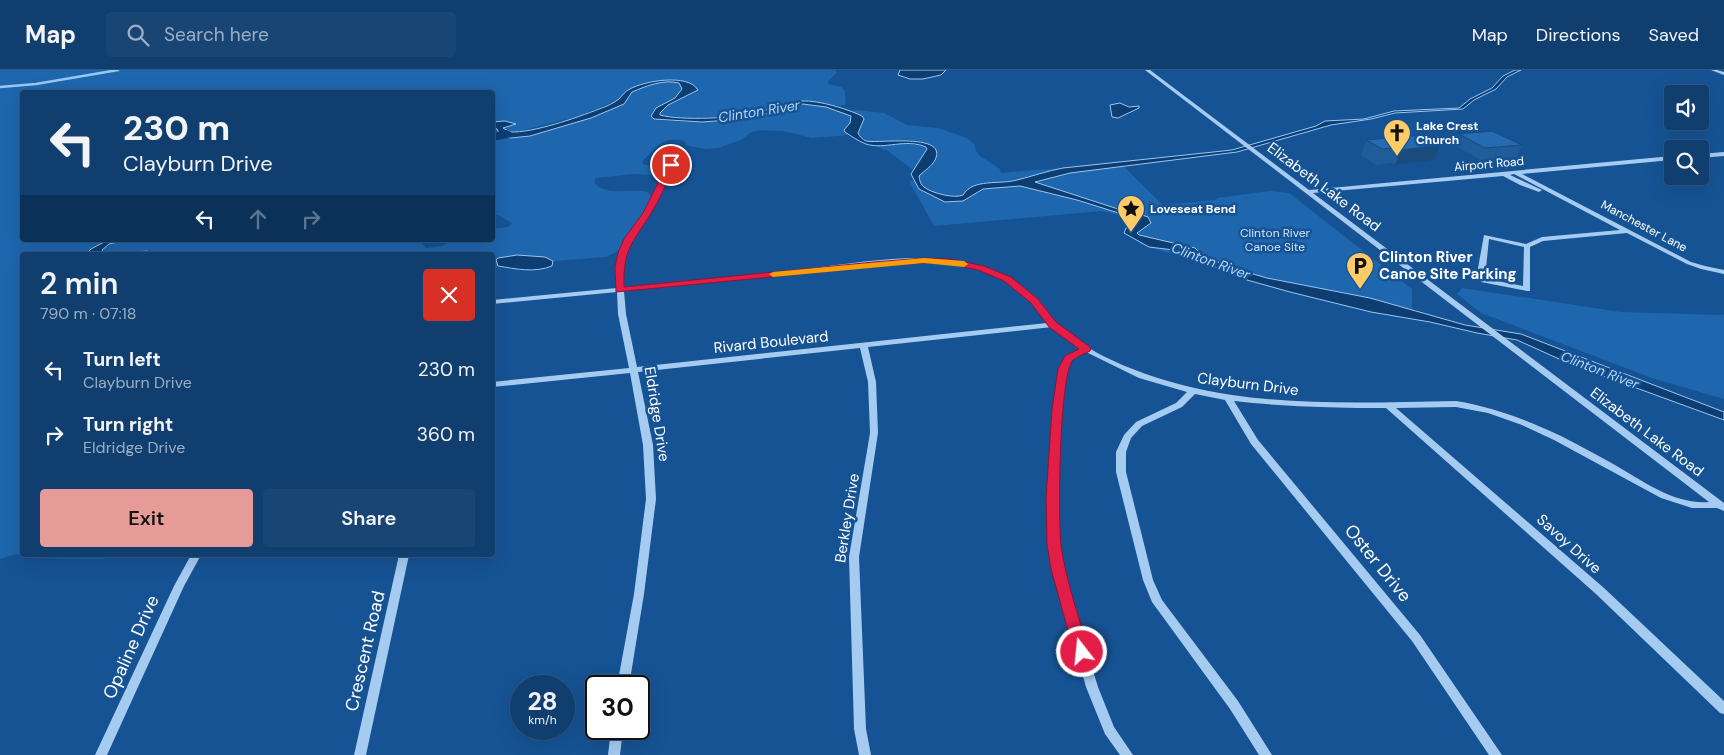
<!DOCTYPE html>
<meta charset="utf-8">
<style>
body{margin:0;font-family:"DM Sans",sans-serif;background:#194574;color:#f1f3f6;height:100vh;display:flex;flex-direction:column;font-size:19px;white-space:nowrap}
*{box-sizing:border-box;margin:0}
p{font-size:16px;color:#9caec3}
.icon{flex:none;width:28px;height:28px;fill:none;stroke:currentColor;stroke-width:2;stroke-linecap:round;stroke-linejoin:round}
.map{position:relative;flex:1;overflow:hidden}
.panel{position:absolute;left:20px;top:182px;width:475px;height:305px;display:flex;flex-direction:column;background:#103e6f;border-radius:5px;box-shadow:0 5px 20px #0002,0 0 0 1px #305782}
.panel>*{flex:none}
.guide{position:absolute;left:20px;top:20px;width:475px;height:152px;border-radius:5px;box-shadow:0 5px 20px #0002,0 0 0 1px #305782;background:#103e6f;color:#f1f3f6;overflow:hidden}
.controls{position:absolute;left:1664px;top:15px;display:grid;gap:10px}
.controls a{display:grid;place-items:center;width:45px;height:45px;border-radius:5px;background:#103e6f;box-shadow:0 5px 20px #0002,0 0 0 1px #305782;font-size:25px}
.speed{position:absolute;left:510px;top:605px;display:flex;gap:10px;font-size:25px;font-weight:700;text-align:center}
.speed>*{display:grid;place-content:center;width:65px;height:65px;border-radius:50%;background:#103e6f;box-shadow:0 5px 20px #0002,0 0 0 1px #305782;line-height:1}
.speed small{font-size:12px;font-weight:400}
.speed .limit{border:2px solid #111;border-radius:8px;background:#fff;color:#111}
.pin{position:absolute;display:grid;place-items:center;width:42px;height:42px;color:#fff;margin:-21px;border:2px solid #fff;border-radius:50%;box-shadow:0 1px 5px #0007}
.me{position:absolute;width:55px;margin:-28px;rotate:344deg;stroke-linejoin:round;filter:drop-shadow(0 0 4px #0008)}
.turn{display:flex;align-items:center;gap:18px;height:105px;padding:0 20px;font-size:22px}
.turn .icon{width:65px;height:65px;stroke-width:2.5}
.turn b{display:block;font-size:35px;line-height:42px}
.lanes{display:flex;align-items:center;height:48px;padding:0 20px;background:#0003;justify-content:center;gap:25px;direction:ltr}
.lanes .off{opacity:.35}
.round{display:grid;place-items:center;flex:none;width:52px;height:52px;border-radius:5px;background:#194574}
.head{display:flex;align-items:center;justify-content:space-between;height:85px;padding:0 20px}
h1{font-size:30px;font-weight:600;line-height:38px}
.button{display:flex;gap:10px;margin-top:auto;padding:10px 20px}
.button a{flex:1;height:58px;border-radius:5px;background:#e69b98;color:#111;font-size:20px;font-weight:600;line-height:58px;text-align:center}
.button a+a{background:#194574;color:#f1f3f6}
ul{padding:0;list-style:none}
li{display:flex;align-items:center;gap:15px;height:65px;padding:0 20px}
li div{flex:1}
li b{display:block;font-size:19px}
li em{font-style:normal}
header{display:flex;align-items:center;gap:30px;box-sizing:border-box;height:70px;padding:0 25px;background:#103e6f;border-bottom:1px solid #305782}
header strong{font-size:24px}
nav{display:flex;gap:28px;margin-inline-start:auto;font-size:18px}
.search{width:350px;height:45px;background:#194574;display:flex;align-items:center;gap:12px;box-sizing:border-box;padding:0 18px;border-radius:5px;color:#9caec3;font-size:19px}
.map>svg:first-child{display:block}
</style>
<header>
<strong>Map</strong>
<div class="search"><svg class="icon" aria-label="search" viewBox="0 0 24 24"><circle cx="10" cy="10" r="6"/><path d="M15 15l6 6"/></svg>Search here</div>
<nav><a>Map</a><a>Directions</a><a>Saved</a></nav>
</header>
<div class="map">
<svg width="1724" height="685" viewBox="0 0 1724 685">
<rect width="100%" height="100%" fill="#165394"/>
<!-- green -->
<path fill="#1e66ae" d="M0 0H835L837 3 828 11V14L841 17 845 21 846 34C836 40 806 26 786 33 775 37 765 41 753 44 739 46 666 52 659 43L668 35 694 23 675 9 665 10 629 19 617 30 579 46 520 61 510 62 503 58 515 54 505 51 493 52 492 22H22V170H419L426 178 442 176 452 170H492L493 159 508 157 512 153 498 145 493 144V57L497 59 500 65 510 68 530 66 591 48 624 34 632 22C646 16 664 9 679 13L682 19 675 28 656 38 652 42 658 50C687 53 716 53 744 49 760 47 773 40 789 36 808 30 831 38 850 44L851 47 850 53 846 57 845 62 850 65 812 68 783 61 759 60 750 63 741 70 718 78 705 79 686 75 685 71C662 65 656 78 642 92L644 95 665 96 663 102 653 105 633 104 596 108 594 113C609 127 629 118 648 122L651 127 648 136 618 181 606 187 553 191C540 185 507 182 496 190L498 196 493 201 492 185H22V485H108L104 489 28 488 16 484 0 489Z
M856 40 884 43 907 55 938 58 967 68 974 74 976 81 980 86 1000 99 1001 103 1120 93 1163 135 1216 130 1217 128 1270 121 1289 123 1412 219V240L1286 220 1140 174 1141 166 1137 163 1144 152 1102 141 934 156 909 111 919 110V106L935 90V81C919 57 871 85 858 63L862 53 851 42Z
M899 73 923 76 927 79 923 88 913 100 888 81 875 76Z
M1462 218 1621 242 1724 245V329L1652 308 1481 243 1457 224Z"/>
<!-- water -->
<path fill="#0e3d71" stroke="#98c7f4" d="M900 0H946L941 5 923 9H910L898 5Z
M1515 0H1521L1507 7 1496 19 1474 30 1463 39 1395 43 1371 49 1331 55 1237 82 1070 103 1035 112 1121 140 1142 145 1148 147 1151 153 1137 163 1139 165 1195 178 1202 185 1229 197 1267 208 1370 228 1465 255 1521 264 1724 342V350L1568 293 1517 270 1477 263 1430 252 1371 242 1290 222 1247 210 1174 180 1149 177 1124 163 1126 158 1139 152 1138 149 1077 130 1020 116 983 119 963 131 945 132 919 119 911 104 927 79 926 77C905 68 885 80 866 74 858 71 851 66 845 62L844 60 850 53 851 46 826 37 803 34 788 36 777 41 742 49 702 52 654 49 651 46 656 38 675 28 682 19 679 13C664 9 646 16 632 22L624 34 591 48 530 66 511 68 500 65 497 59 493 57 492 52 505 51 516 54 503 58 510 62C533 63 576 48 599 39 605 37 614 33 619 29 623 25 625 21 630 19 644 11 688 3 698 20L668 35 660 43V45C682 51 735 48 757 43 772 39 786 32 802 31 818 30 848 39 862 46L864 49 858 63C860 67 862 69 866 71 876 74 949 62 935 90 932 96 924 101 919 106 920 111 920 114 924 117 931 123 955 129 963 125 973 108 1000 115 1017 110 1033 106 1047 101 1063 98L1232 80 1316 56 1325 51 1364 49 1394 41 1459 38 1470 29 1492 18 1503 6Z
M1120 33 1129 37 1139 36V38L1118 48 1112 47 1110 35Z
M108 170H127L109 174 102 180 103 182 117 184 147 181 150 183 149 185 87 183 91 179Z
M517 185 545 187 553 191 552 196C535 203 516 199 498 196L496 190 498 188Z"/>
<g fill="none" stroke-linecap="round" stroke-linejoin="round">
<!-- stream -->
<path stroke="#98c7f4" stroke-width="2.5" d="M0 17 36 14 118 0"/>
<!-- river -->
<path fill="#0e3d71" fill-rule="evenodd" d="M507 60 514 64 512 67 492 71V63Z"/>
<!-- minor -->
<path fill="#a6cbf1" fill-rule="evenodd" d="M1145 0H1150L1309 120 1672 86V90L1522 104 1691 192 1705 196 1724 200V204L1701 199 1687 194 1627 163 1543 171 1530 177V221H1527L1481 212 1478 198 1484 165 1526 174 1542 167 1620 160 1514 104 1510 105 1542 120 1539 122 1520 115 1503 106 1313 123 1724 433V441L1717 438H1692L1661 428 1554 370 1522 355 1488 343 1456 337 1396 338 1604 518 1724 631V644L1720 643 1596 524 1386 338C1335 338 1285 337 1234 331L1258 370 1420 565 1502 685H1489L1412 571 1251 374 1225 330 1195 324 1182 337 1142 356 1131 368 1126 382V402L1153 510 1162 530 1238 631 1272 685H1259L1230 639 1152 532 1143 510 1116 402V382L1124 365 1136 352 1176 333 1187 322 1139 308 1086 282 1072 290 1067 299 1062 339 1057 428 1059 474 1071 529 1098 617 1114 657 1133 685H1120L1105 664 1086 617 1061 529 1049 474 1047 428 1054 339 1059 299 1066 286 1081 279 1052 257 868 277 876 312 878 363 859 487 866 659 871 685H859L854 659 849 487 870 363 868 312 860 278 638 302 653 375 656 429 644 524 629 616H617L634 524 646 429 643 375 630 303 492 317V312L629 298 618 244 617 222 492 234V230L617 218 615 197 619 183 626 169 644 143 672 90 675 88 678 90 650 143 632 169 625 183 623 197 624 217C687 211 749 205 812 198 864 192 921 181 973 194 999 200 1023 213 1040 233 1045 239 1048 245 1053 250 1067 264 1086 277 1103 286 1215 341 1335 333 1456 331 1493 337 1527 350 1561 366 1579 375 1597 385 1615 395 1643 411 1675 435 1709 432ZM1489 169 1524 177 1523 216 1487 209 1486 198ZM906 193C949 193 993 195 1025 226 1034 234 1040 244 1047 253L637 297 626 244 624 221Z
M1711 0H1717L1724 2V5Z
M1724 82V86L1700 88V84Z
M191 485H201L184 516 107 685H95L174 516Z
M399 485H409L366 685H354Z
M611 659H623L620 685H608Z"/>
</g>
<!-- wall -->
<path fill="#1f5c99" d="M1459 64 1522 75 1517 87 1480 90 1454 75Z
M1423 65 1434 90 1395 95 1392 93 1376 95 1361 85 1366 70Z"/>
<!-- shaded-wall -->
<path fill="#194b7d" d="M1440 75 1434 90 1395 95 1401 80Z"/>
<!-- building -->
<path fill="#246bb2" stroke="#194b7d" d="M1492 61 1522 75 1485 78 1459 64Z
M1423 65 1440 75 1401 80 1398 78 1382 79 1366 70Z"/>
<!-- route -->
<path fill="#e11d48" stroke="#92132f" d="M671 93 675 95C667 111 660 130 650 145 632 174 623 179 624 217L874 192 924 188 950 189 984 196 1011 207 1038 229 1056 252 1090 277 1091 279 1090 281C1085 284 1077 286 1073 290 1059 305 1058 450 1061 475 1066 511 1079 547 1089 582L1087 586 1082 588 1076 586 1074 582 1051 499 1047 474 1046 428 1052 339 1058 299 1065 286 1079 279 1049 257 1031 233 1004 211 978 200 950 194 924 193 874 197 616 222 615 197 618 183 624 169 643 143 667 95Z"/>
<!-- slow -->
<path fill="#f59e0b" d="M924 188 964 191 968 194 964 197 924 193 773 207 769 204 773 202Z"/>
<!-- icons -->
<defs>
<symbol id="church-pin" viewBox="-11 -11 22 30"><path d="M0 17L-7.5 6A9.5 9.5 0 1 1 7.5 6Z" fill="#ffcb66" stroke="#165394"/><path d="M-1.2-6h2.4v3.5h3.3v2.4h-3.3V6h-2.4V-.1h-3.3v-2.4h3.3Z" fill="#111"/></symbol>
<symbol id="sight-pin" viewBox="-11 -11 22 30"><path d="M0 17L-7.5 6A9.5 9.5 0 1 1 7.5 6Z" fill="#ffcb66" stroke="#165394"/><path d="M0-6L1.8-2.2L6-1.7L2.9 1.2L3.7 5.4L0 3.3L-3.7 5.4L-2.9 1.2L-6-1.7L-1.8-2.2Z" fill="#111"/></symbol>
<symbol id="parking-pin" viewBox="-11 -11 22 30"><path d="M0 17L-7.5 6A9.5 9.5 0 1 1 7.5 6Z" fill="#ffcb66" stroke="#165394"/><path d="M-3.5-5.5H1a3.5 3.5 0 0 1 0 7H-1V5.5H-3.5ZM-1-3.4V-.6H.8a1.4 1.4 0 0 0 0-2.8Z" fill="#111"/></symbol>
</defs>
<g fill-rule="evenodd">
<use href="#church-pin" x="1381" y="47" width="32" height="43"/>
<use href="#sight-pin" x="1115" y="123" width="32" height="43"/>
<use href="#parking-pin" x="1344" y="180" width="32" height="43"/>
</g>
<g text-anchor="middle" dominant-baseline="central" stroke-width="5" stroke-linejoin="round" paint-order="stroke">
<!-- far-poi labels -->
<g font-size="12" font-weight="bold" fill="#fff" stroke="#165394" text-anchor="start">
<text x="1416" y="56">Lake Crest<tspan x="1416" dy="14">Church</tspan></text>
<text x="1150" y="139">Loveseat Bend</text>
</g>
<!-- far-street labels -->
<g font-size="12" fill="#fff" stroke="#165394">
<text transform="translate(1489 94) rotate(-5)">Airport Road</text>
<text transform="translate(1644 156) rotate(28)">Manchester Lane</text>
</g>
<!-- far-park labels -->
<g font-size="12" fill="#cde4fc" stroke="#165394">
<text x="1275" y="163">Clinton River<tspan x="1275" dy="14">Canoe Site</tspan></text>
</g>
<!-- far-water labels -->
<g font-size="14" font-style="italic" fill="#b2d5f8" stroke="#165394">
<text transform="translate(759 41) rotate(-9)">Clinton River</text>
<text transform="translate(1211 191) rotate(20)">Clinton River</text>
<text transform="translate(1600 300) rotate(21)">Clinton River</text>
</g>
<!-- street labels -->
<g font-size="15" fill="#fff" stroke="#165394">
<text transform="translate(1324 117) rotate(37)">Elizabeth Lake Road</text>
<text transform="translate(771 272) rotate(-6)">Rivard Boulevard</text>
<text transform="translate(1248 314) rotate(7)">Clayburn Drive</text>
<text transform="translate(657 344) rotate(81)">Eldridge Drive</text>
<text transform="translate(1647 362) rotate(37)">Elizabeth Lake Road</text>
<text transform="translate(847 448) rotate(-81)">Berkley Drive</text>
<text transform="translate(1569 474) rotate(42)">Savoy Drive</text>
</g>
<!-- poi labels -->
<g font-size="15" font-weight="bold" fill="#fff" stroke="#165394" text-anchor="start">
<text x="1379" y="187">Clinton River<tspan x="1379" dy="17">Canoe Site Parking</tspan></text>
</g>
<!-- near-street labels -->
<g font-size="18" fill="#fff" stroke="#165394">
<text transform="translate(1378 493) rotate(51)">Oster Drive</text>
<text transform="translate(131 577) rotate(-66)">Opaline Drive</text>
<text transform="translate(365 581) rotate(-77)">Crescent Road</text>
</g>
</g>
</svg>
<div class="controls">
<a><svg class="icon" aria-label="sound" viewBox="0 0 24 24"><path d="M4 9h4l5-4v14l-5-4H4zM17 9q2 3 0 6"/></svg></a>
<a><svg class="icon" aria-label="search" viewBox="0 0 24 24"><circle cx="10" cy="10" r="6"/><path d="M15 15l6 6"/></svg></a>
</div>
<div class="speed"><div>28<small>km/h</small></div><div class="limit">30</div></div>
<div class="pin" style="left:671px;top:95px;background:#d93025"><svg class="icon" aria-label="arrive" viewBox="0 0 24 24"><path d="M6 21V4h12l-3 4 3 4H6"/></svg></div>
<svg class="me" style="left:1082px;top:582px" viewBox="-20 -20 40 40"><circle r="17" fill="#e11d48" stroke="#fff" stroke-width="3"/><path d="M0-11L8 9 0 5-8 9z" fill="#fff"/></svg>
<div class="guide">
<div class="turn"><svg class="icon" aria-label="left" viewBox="0 0 24 24"><path d="M17 20v-9H6M10 6l-5 5 5 5"/></svg><div><b>230 m</b>Clayburn Drive</div></div>
<div class="lanes"><svg class="icon" aria-label="left" viewBox="0 0 24 24"><path d="M17 20v-9H6M10 6l-5 5 5 5"/></svg><svg class="icon off" aria-label="ahead" viewBox="0 0 24 24"><path d="M12 20V5M6 11l6-6 6 6"/></svg><svg class="icon off" aria-label="right" viewBox="0 0 24 24"><path d="M7 20v-9h11M14 6l5 5-5 5"/></svg></div>
</div>
<section class="panel">
<div class="head"><div><h1>2 min</h1><p>790 m · 07:18</p></div><a class="round" style="background:#d93025;color:#fff"><svg class="icon" aria-label="close" viewBox="0 0 24 24"><path d="M6 6l12 12M18 6L6 18"/></svg></a></div>
<ul>
<li><svg class="icon" aria-label="left" viewBox="0 0 24 24"><path d="M17 20v-9H6M10 6l-5 5 5 5"/></svg><div><b>Turn left</b><p>Clayburn Drive</p></div><em>230 m</em></li>
<li><svg class="icon" aria-label="right" viewBox="0 0 24 24"><path d="M7 20v-9h11M14 6l5 5-5 5"/></svg><div><b>Turn right</b><p>Eldridge Drive</p></div><em>360 m</em></li>
</ul>
<div class="button"><a>Exit</a><a>Share</a></div>
</section>
</div>
